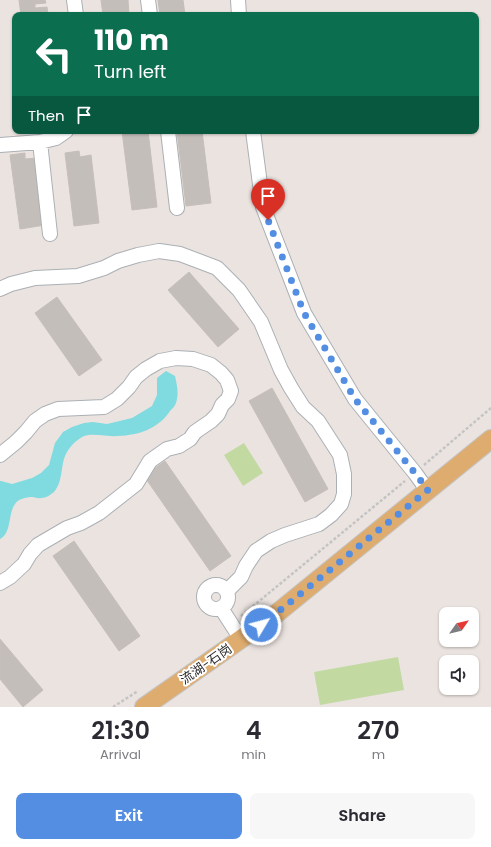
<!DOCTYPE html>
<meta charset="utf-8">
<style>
body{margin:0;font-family:Poppins,"Noto Sans SC",sans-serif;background:#f7f7f7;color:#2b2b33;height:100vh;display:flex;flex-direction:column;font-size:15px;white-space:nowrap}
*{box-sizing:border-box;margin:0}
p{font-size:13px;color:#7c7c81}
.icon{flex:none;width:22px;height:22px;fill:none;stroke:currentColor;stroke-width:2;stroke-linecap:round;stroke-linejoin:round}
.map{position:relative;height:707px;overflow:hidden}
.details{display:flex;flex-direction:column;background:#fff;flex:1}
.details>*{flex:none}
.hud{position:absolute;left:12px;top:12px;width:467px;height:122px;border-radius:8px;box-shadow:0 1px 3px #0004;background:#0b6e4f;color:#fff;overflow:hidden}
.needle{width:26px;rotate:56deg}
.controls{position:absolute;left:439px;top:607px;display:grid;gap:8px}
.controls a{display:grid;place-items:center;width:40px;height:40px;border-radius:8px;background:#fff;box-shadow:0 1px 3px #0004;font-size:20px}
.pin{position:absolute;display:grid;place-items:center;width:34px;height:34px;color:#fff;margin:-41px -17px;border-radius:50% 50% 50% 0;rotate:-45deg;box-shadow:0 0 4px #0007}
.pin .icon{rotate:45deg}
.me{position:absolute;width:44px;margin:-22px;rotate:53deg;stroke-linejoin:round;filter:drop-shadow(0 0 3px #0008)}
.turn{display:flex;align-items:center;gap:14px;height:84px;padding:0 16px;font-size:18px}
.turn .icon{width:52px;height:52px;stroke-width:2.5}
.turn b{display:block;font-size:28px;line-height:34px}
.then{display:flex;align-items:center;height:38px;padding:0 16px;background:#0003;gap:8px;font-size:15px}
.eta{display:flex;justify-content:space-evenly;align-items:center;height:68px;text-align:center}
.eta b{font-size:24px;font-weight:600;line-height:28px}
.button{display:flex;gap:8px;margin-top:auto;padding:8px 16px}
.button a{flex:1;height:46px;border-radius:8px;background:#538ee3;color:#fff;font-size:16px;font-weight:600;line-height:46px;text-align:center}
.button a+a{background:#f7f7f7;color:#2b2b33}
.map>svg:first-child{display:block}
</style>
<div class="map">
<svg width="491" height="707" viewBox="0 0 491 707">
<rect width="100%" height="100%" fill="#ebe3df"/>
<!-- green -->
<path fill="#c2daa2" d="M244 443 263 473 243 486 224 455Z
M398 657 404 690 320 705 314 672Z"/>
<!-- water -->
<path fill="#7fdbe0" d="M166 371 175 376C177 385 179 394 176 403 175 406 172 409 170 411 158 429 139 435 118 436 109 437 90 432 82 437 72 443 65 452 63 463 61 473 61 484 54 492 50 495 46 498 41 498 38 499 35 497 32 497 26 497 18 499 15 504 8 513 12 533 0 539V481H1L12 484 32 478 41 473 49 465 55 443 63 432 72 427 84 423 93 422 107 424 132 418 152 406 157 395V378Z"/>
<!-- building -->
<path fill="#c4beba" stroke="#c6beb9" d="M19 0H45L46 3 35 4V8L47 7 48 15H21Z
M101 0H128L129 15H103Z
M158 0H183L185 15H160Z
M122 131H148L157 207 132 210Z
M177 131H202L211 203 186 206Z
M79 151 80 157 91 155 99 223 74 226 65 153Z
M25 153V159L37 158 45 225 20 229 10 155Z
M189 272 239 329 218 347 168 290Z
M57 297 102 360 79 376 35 313Z
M272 388 328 489 305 502 249 401Z
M165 461 231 556 210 571 144 476Z
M74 541 140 636 119 651 53 556Z
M0 639 43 690 23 707 0 679Z"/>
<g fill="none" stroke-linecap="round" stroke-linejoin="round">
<defs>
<path id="minor" d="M74 0 76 15
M148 0 150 15
M238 0 239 15
M168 131 177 208
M253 131 263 207 304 313 355 399 415 473 428 491
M40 142 50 234
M0 145 40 142 56 138 66 131
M0 289 11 284 35 278 57 277 78 276 104 268 118 261 138 255 159 251 180 254 217 268 239 290 261 322 281 370 291 388 303 407 318 421 340 455 344 474V494L341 504 331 515 319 524 285 535 271 541 256 551 246 566 241 577 227 591
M0 455 16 442 26 432 35 421 45 414 58 409 104 407 117 399 129 387 136 377 146 369 160 361 176 358 193 359 211 365 221 373 227 380 231 391 228 399 222 405 218 414 211 421 195 432 190 439 179 446 167 449 150 461 136 484 99 513 81 523 67 528 38 545 30 554 24 564 10 577 0 583
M204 597a12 12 0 1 1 24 0a12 12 0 1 1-24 0Z
M221 608 241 639"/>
<path id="major" d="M144 707 271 618 491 439"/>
</defs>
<!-- minor casing -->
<use href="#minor" stroke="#abb0b5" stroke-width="16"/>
<!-- major casing -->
<use href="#major" stroke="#c4c4c4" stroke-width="20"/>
<!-- path -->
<path stroke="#c4c4c4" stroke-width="2.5" stroke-dasharray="3 2" stroke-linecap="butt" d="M424 465 491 408
M241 616 405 481
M113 707 138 691"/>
<!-- minor -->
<use href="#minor" stroke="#fff" stroke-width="14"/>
<!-- major -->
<use href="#major" stroke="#dfac6f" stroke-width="18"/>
</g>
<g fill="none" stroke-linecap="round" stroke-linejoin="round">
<!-- route -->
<path stroke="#538ee3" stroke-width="7" stroke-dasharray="0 12.6" d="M261 625 283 608 428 490 415 473 355 399 304 313 268 220"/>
</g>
<g text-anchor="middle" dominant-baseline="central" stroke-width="4" stroke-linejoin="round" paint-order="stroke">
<!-- street labels -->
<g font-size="13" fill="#2b2b2b" stroke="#fff">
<text transform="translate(206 664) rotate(-35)">流湖-石岗</text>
</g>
</g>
</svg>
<div class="controls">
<a><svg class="needle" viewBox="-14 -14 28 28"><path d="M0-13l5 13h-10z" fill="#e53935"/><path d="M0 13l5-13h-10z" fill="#7c7c81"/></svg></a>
<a><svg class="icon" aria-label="sound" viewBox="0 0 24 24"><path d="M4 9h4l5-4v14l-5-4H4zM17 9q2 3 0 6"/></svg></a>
</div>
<div class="pin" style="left:268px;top:220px;background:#d93025"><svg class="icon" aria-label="arrive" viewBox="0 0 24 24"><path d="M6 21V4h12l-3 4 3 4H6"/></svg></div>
<svg class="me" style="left:261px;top:625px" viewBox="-20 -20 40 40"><circle r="17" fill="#538ee3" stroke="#fff" stroke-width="3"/><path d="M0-11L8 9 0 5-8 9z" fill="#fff"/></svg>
<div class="hud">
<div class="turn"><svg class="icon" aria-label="left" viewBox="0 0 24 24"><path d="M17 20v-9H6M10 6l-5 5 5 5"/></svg><div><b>110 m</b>Turn left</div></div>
<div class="then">Then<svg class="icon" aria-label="arrive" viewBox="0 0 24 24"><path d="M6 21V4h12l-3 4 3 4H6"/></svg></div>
</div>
</div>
<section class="details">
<div class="eta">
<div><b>21:30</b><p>Arrival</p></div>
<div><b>4</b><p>min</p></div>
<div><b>270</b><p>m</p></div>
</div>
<div class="button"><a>Exit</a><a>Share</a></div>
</section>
